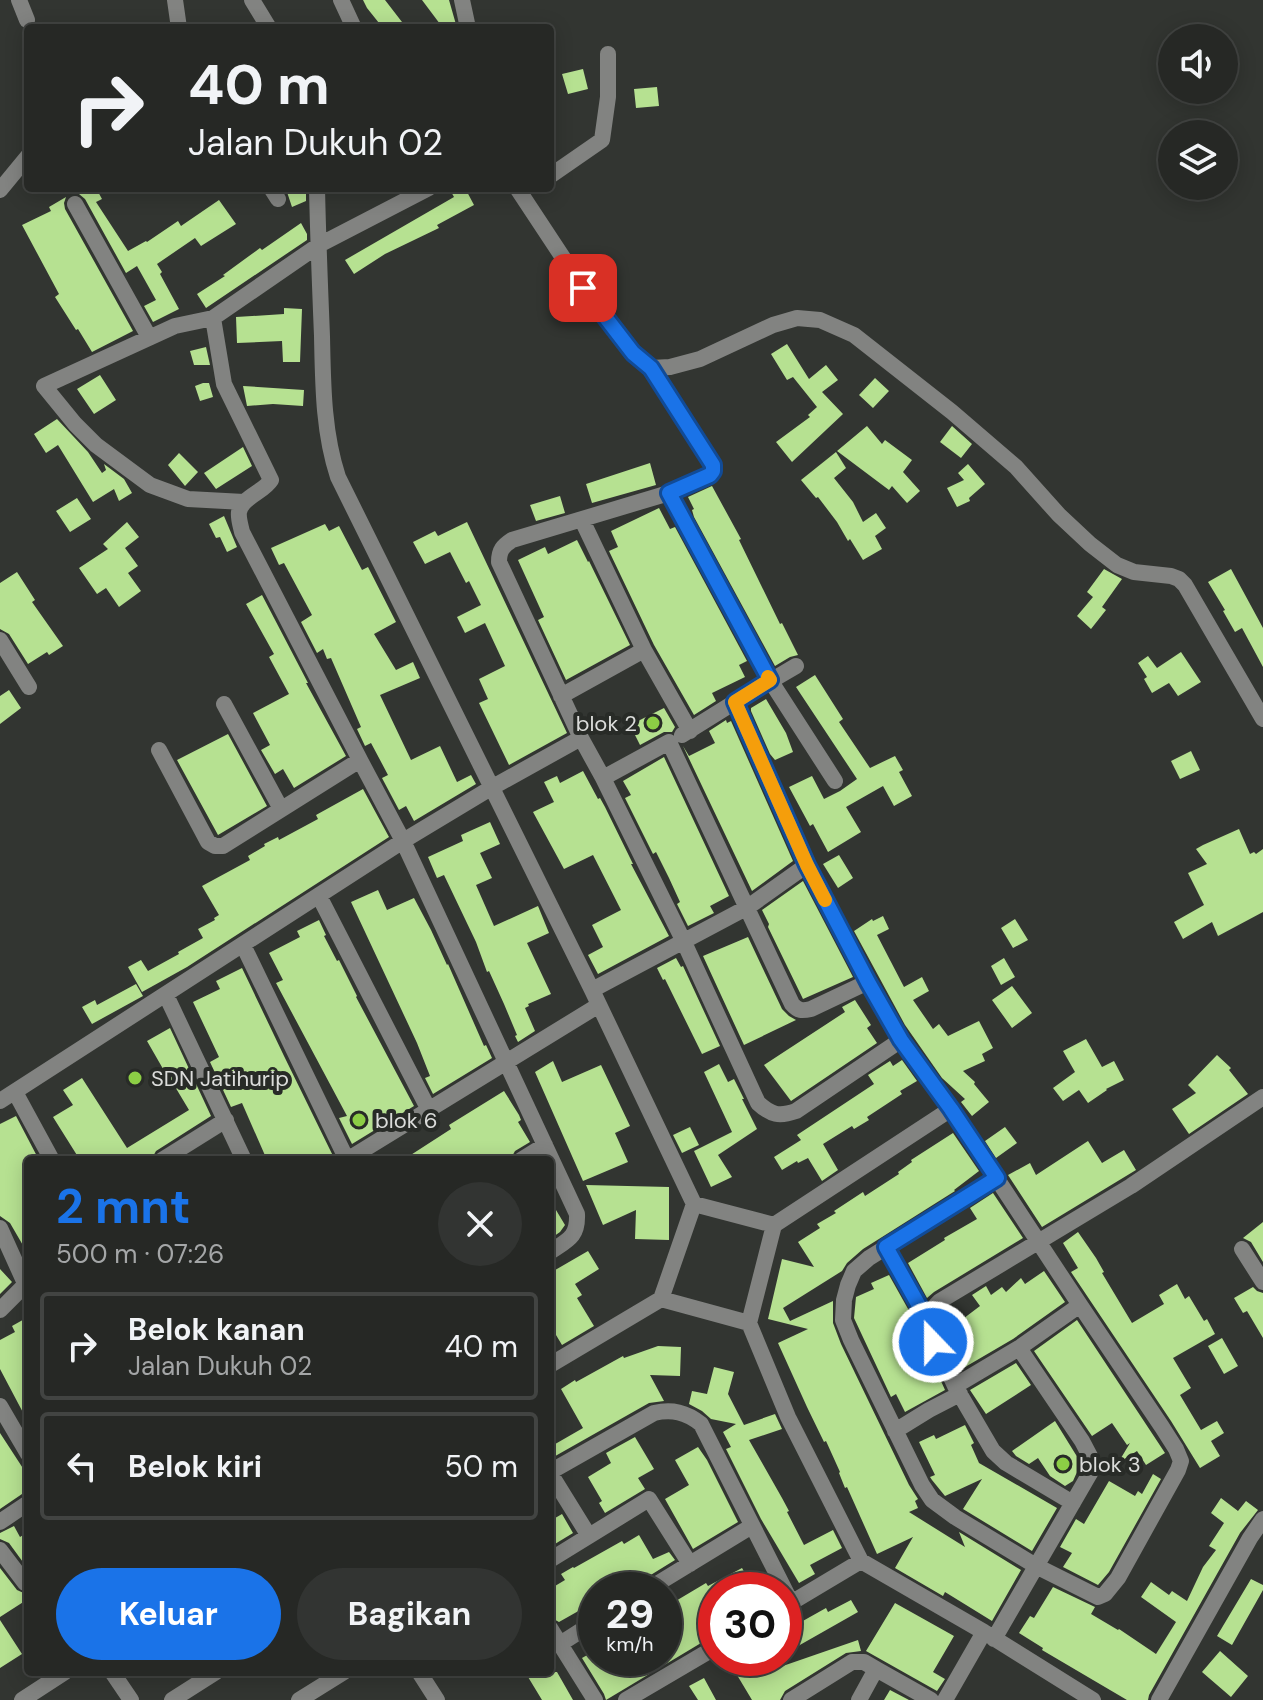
<!DOCTYPE html>
<html lang="id">
<meta charset="utf-8">
<style>
body{margin:0;font-family:"DM Sans",sans-serif;background:#323432;color:#f1f3f6;height:100vh;display:flex;flex-direction:column;font-size:30px;white-space:nowrap}
*{box-sizing:border-box;margin:0}
p{font-size:26px;color:#a4a6a7}
.icon{flex:none;width:44px;height:44px;fill:none;stroke:currentColor;stroke-width:2;stroke-linecap:round;stroke-linejoin:round}
.map{position:relative;flex:1;overflow:hidden}
.drawer{position:absolute;left:24px;top:1156px;width:530px;height:520px;display:flex;flex-direction:column;background:#262825;border-radius:8px;box-shadow:0 4px 20px #0003,0 0 0 2px #424442}
.drawer>*{flex:none}
.hud{position:absolute;left:24px;top:24px;width:530px;height:168px;border-radius:8px;box-shadow:0 4px 20px #0003,0 0 0 2px #424442;background:#262825;color:#f1f3f6;overflow:hidden}
.tools{position:absolute;left:1158px;top:24px;display:grid;gap:16px}
.tools a{display:grid;place-items:center;width:80px;height:80px;border-radius:50%;background:#262825;box-shadow:0 4px 20px #0003,0 0 0 2px #424442;font-size:40px}
.speed{position:absolute;left:578px;top:1572px;display:flex;gap:16px;font-size:40px;font-weight:700;text-align:center}
.speed>*{display:grid;place-content:center;width:104px;height:104px;border-radius:50%;background:#262825;box-shadow:0 4px 20px #0003,0 0 0 2px #424442;line-height:1}
.speed small{font-size:20px;font-weight:400}
.speed .limit{border:12px solid #d22;background:#fff;color:#111}
.pin{position:absolute;display:grid;place-items:center;width:68px;height:68px;color:#fff;margin:-34px;border-radius:16px;box-shadow:0 4px 12px #0006}
.me{position:absolute;width:88px;margin:-44px;rotate:338deg;stroke-linejoin:round;filter:drop-shadow(0 0 6px #0008)}
.turn{display:flex;align-items:center;gap:28px;height:168px;padding:0 32px;font-size:36px}
.turn .icon{width:104px;height:104px;stroke-width:2.5}
.turn b{display:block;font-size:56px;line-height:68px}
.round{display:grid;place-items:center;flex:none;width:84px;height:84px;border-radius:42px;background:#323432}
.head{display:flex;align-items:center;justify-content:space-between;height:136px;padding:0 32px}
h1{font-size:48px;font-weight:700;line-height:60px;color:#1a73e8}
.action{display:flex;gap:16px;margin-top:auto;padding:16px 32px}
.action a{flex:1;height:92px;border-radius:48px;background:#1a73e8;color:#fff;font-size:32px;font-weight:700;line-height:92px;text-align:center}
.action a+a{background:#323432;color:#f1f3f6}
ul{padding:0;list-style:none}
li{display:flex;align-items:center;gap:24px;height:108px;margin:0 16px 12px;padding:0 16px;border:4px solid #424442;border-radius:8px}
li div{flex:1}
li b{display:block;font-size:30px}
li em{font-style:normal}
.map>svg:first-child{display:block}
</style>
<div class="map">
<svg width="1263" height="1700" viewBox="0 0 1263 1700">
<rect width="100%" height="100%" fill="#323531"/>
<!-- building -->
<path fill="#b6e191" d="M363 0H385L402 22 394 28H383L367 8Z
M422 0H449L457 28H443Z
M583 69 588 89 568 94 562 74Z
M657 87 659 106 636 108 634 89Z
M91 188H96L102 199 96 202 128 251 146 241 147 242 178 221 181 226 219 200 236 224 201 246 195 238 157 264 162 272 160 274 179 309 153 322 144 306 156 300 137 266 126 273 85 199 79 194Z
M296 188H306V201L292 207 287 192Z
M449 188H465L474 205 437 225 439 228 385 254 354 274 345 260 454 197Z
M66 197 64 203 65 209 133 331 92 352 78 329 76 330 55 297 59 294 22 225 51 211 49 207Z
M301 223 307 234V240L206 308 197 294 225 276 223 275 260 248 262 250Z
M284 308 302 309 300 362H283L282 341 237 343 236 317 284 314Z
M787 344 809 379 826 365 838 380 822 392 843 414 792 462 776 442 810 417 808 415 817 407 793 377 787 380 771 354Z
M206 347 210 365H194L190 351Z
M100 375 116 400 94 414 77 389Z
M875 378 889 391 873 408 859 395Z
M203 383H209L213 397 200 401 195 386Z
M243 386 304 390 303 406 273 404 247 406Z
M57 419 88 452 102 473 106 470 104 464 124 479 132 493 119 501 114 489 93 502 58 445 46 453 34 434Z
M867 426 882 444 885 440 912 460 903 472 920 491 907 503 892 486 889 490 837 451Z
M952 426 972 444 961 458 940 442Z
M243 447 252 466 216 489 204 473Z
M836 452 846 468 834 478 853 502 863 522 876 513 886 528 875 536 882 549 863 560 850 539 848 541 837 522 818 497 816 498 801 480Z
M179 453 198 472 185 486 168 465Z
M650 463 656 485 592 503 586 484Z
M968 464 985 484 969 498 970 501 957 507 947 488 964 480 958 473Z
M712 486 741 539 739 540 780 624 782 623 798 655 790 657 775 666 694 517 692 510 694 509 688 497Z
M560 496 565 513 536 521 530 505Z
M77 498 91 519 70 532 56 511Z
M659 508 670 529 675 527 747 661 739 665 745 677 712 693 716 701 694 715 654 645 609 551 618 547 611 531Z
M224 516 237 547 227 552 220 537 216 538 209 524Z
M127 522 139 537 125 548 138 566 128 573 141 591 119 607 106 588 97 594 79 568 108 549 103 544Z
M467 522 567 733 509 765 479 703 488 699 479 679 505 666 485 623 465 633 457 617 481 605 469 581 466 583 450 552 425 564 413 542 435 531 438 536Z
M325 524 329 531 339 526 362 570 368 567 396 622 374 634 396 670 413 662 420 678 380 695 411 760 440 746 457 782 471 775 476 784 414 821 406 806 399 810 382 778 388 775 379 758 371 743 365 746 357 729 361 727 331 658 327 659 323 649 317 653 301 622 312 615 284 563 279 565 271 548Z
M577 540 588 562 589 561 630 645 566 680 538 620 544 617 518 560 545 547 548 554Z
M1104 569 1122 579 1102 607 1106 610 1091 629 1077 616 1093 597 1087 592Z
M1231 569 1263 628V667L1242 628 1235 632 1223 611 1225 610 1208 582Z
M17 572 35 600 32 602 63 646 49 655 47 652 28 664 9 634 0 629V583Z
M262 595 308 683H306L346 756 294 788 283 769 275 774 261 750 270 745 253 713 289 694 269 657 274 654 246 604Z
M1181 652 1201 682 1178 696 1169 683 1152 693 1144 679 1147 677 1138 663 1148 656 1157 668Z
M815 675 843 719 839 722 870 768 895 756 903 770 899 772 912 796 894 806 883 786 846 807 861 832 828 852 813 824 810 826 789 787 812 776 824 799 840 791 857 779 796 687Z
M9 690 21 708 0 724V696Z
M766 699 786 733 793 752 775 760 770 754 751 711V708Z
M664 708 675 727 672 732H664L640 745 630 725Z
M726 720 727 723 731 721 793 861 752 891 683 746 689 756 715 743 709 731Z
M228 734 267 806 218 835 177 760Z
M1191 751 1200 770 1180 779 1171 761Z
M664 757 729 896 710 906 714 913 688 926 677 904 680 902 669 878 656 852 653 854 625 798 631 795 623 781Z
M583 771 598 799 600 798 605 807 633 864H631L669 936 598 974 588 955 603 947 592 925 621 910 593 855 564 869 533 812 554 802 544 782 557 776 560 783Z
M363 789 389 837 187 967 142 992 128 967 141 960 148 971 179 954 178 952 203 938 198 929 215 920 214 918 219 915 202 886 250 860 248 856 265 846 264 844 278 837 279 840 318 819 316 815Z
M490 822 500 844 480 853 492 878 476 885 494 926 538 906 549 933 527 943 551 994 528 1004 529 1006 525 1008 535 1031 518 1042 515 1036 517 1035 504 1004 489 971 487 972 476 942 444 875 437 878 428 857 463 841 461 835Z
M1239 829 1250 854 1254 852 1256 854 1263 849V912L1218 936 1212 922 1183 939 1174 922 1204 905 1188 873 1207 864 1196 849 1203 845Z
M839 855 853 878 838 888 823 864Z
M803 881 853 977 803 999 768 927 769 924 762 910Z
M378 890 387 910 414 898 431 930 447 965 448 964 484 1046 486 1045 492 1058 433 1094 425 1078 430 1076 417 1043 351 902Z
M883 916 889 929 877 935 904 987 922 977 929 991 913 1000 933 1029 939 1024 948 1036 979 1021 993 1048 982 1054 985 1061 963 1071 975 1082 974 1084 989 1102 972 1116 961 1102 965 1099 942 1078 905 1025 854 931 872 919 873 921Z
M1015 919 1028 940 1013 948 1001 928Z
M319 920 326 935 324 936 337 961 339 960 357 996 356 997 414 1106 352 1144 339 1118 347 1116 276 983 283 980 269 953 300 937 297 931Z
M748 937 782 1009 789 1016 796 1020 744 1045 703 956Z
M676 958 681 967 683 966 720 1046 702 1054 665 979 663 980 657 968Z
M1004 958 1015 977 1001 985 991 966Z
M242 968 284 1056 335 1160H267L242 1103 231 1107 210 1062 219 1057 193 1002 220 989 216 981Z
M136 984 143 996 92 1024 82 1007 95 1000 97 1005Z
M1012 986 1032 1013 1012 1028 992 1000Z
M855 1000 871 1025 867 1028 877 1043 791 1101 764 1065 845 1012 842 1007Z
M170 1028 211 1116 156 1151 151 1160H80L53 1117 73 1105 63 1090 82 1078 127 1148 189 1110 171 1080 170 1081 147 1041Z
M1086 1039 1102 1067 1114 1061 1124 1080 1106 1089 1107 1090 1088 1103 1079 1090 1063 1101 1053 1088 1075 1072 1063 1051Z
M1217 1055 1231 1068 1229 1070 1248 1094 1189 1134 1172 1109 1196 1093 1188 1085Z
M902 1060 917 1081 900 1091 902 1094 867 1117 869 1120 854 1129 852 1126 823 1144 838 1170 822 1181 808 1158 798 1163 797 1161 782 1170 774 1157 801 1140 797 1135 874 1084 868 1075 890 1061 893 1066Z
M553 1061 562 1082 601 1065 630 1126 615 1133 628 1162 583 1181 535 1072Z
M719 1064 728 1082 734 1079 744 1099H742L757 1129 718 1155 732 1177 711 1187 694 1151 732 1132 704 1072Z
M504 1091 519 1115 521 1120 518 1122 530 1142 515 1151 510 1160H403L451 1129 449 1125Z
M16 1116 39 1160H28V1254L10 1223 0 1216V1124Z
M690 1127 699 1145 682 1153 673 1135Z
M1005 1127 1017 1143 996 1158 985 1141Z
M953 1133 979 1171 954 1190 955 1191 863 1249 847 1263 842 1271 783 1308 790 1321 833 1301V1323L841 1344 909 1485 918 1499 915 1501 918 1508 909 1512 965 1547 959 1532 1021 1570 992 1621 945 1592 943 1596 895 1568 913 1537 877 1554 847 1487 845 1488 839 1473 840 1472 826 1441 824 1442 807 1407 778 1343 808 1329 768 1319 782 1259 814 1267 798 1242 820 1228 817 1224 836 1213 834 1211 863 1192 865 1196 899 1174 898 1172 912 1162 911 1160Z
M1088 1141 1102 1163 1124 1150 1136 1170 1042 1227 1008 1175 1030 1163 1036 1175Z
M586 1185 669 1187V1240L635 1239 636 1210 603 1225Z
M993 1193 1023 1238 934 1292 927 1298 908 1263 945 1240 944 1238 977 1219 970 1208Z
M550 1200 565 1225 560 1232 550 1239Z
M1263 1222V1262L1251 1242 1243 1238Z
M1078 1232 1096 1258 1104 1272 1102 1273 1132 1323 1164 1304 1159 1295 1177 1284 1185 1299 1189 1296 1204 1321 1207 1319 1215 1334 1173 1358 1191 1388 1180 1395 1201 1430 1217 1421 1224 1433 1211 1441 1220 1456 1200 1468 1171 1421 1071 1272 1078 1268 1063 1243Z
M588 1251 599 1269 575 1284 582 1295 577 1298 594 1326 562 1345 550 1325V1273Z
M0 1269 12 1282 0 1294Z
M1044 1271 1065 1302 1013 1339 960 1370 943 1334 980 1306 972 1295 986 1286 991 1295 1002 1287 1006 1292 1021 1278 1025 1284Z
M889 1275 912 1316 945 1390 905 1412 896 1394 891 1397 854 1318 856 1297 874 1289 871 1283Z
M1253 1287 1257 1291 1263 1293V1338L1247 1311 1243 1313 1234 1298Z
M28 1317V1357L26 1352 22 1354 28 1365V1422L0 1369V1340L15 1332 12 1326Z
M1077 1320 1165 1453 1146 1465 1137 1451 1118 1463 1130 1443 1127 1445 1112 1423 1092 1436 1034 1351Z
M1222 1338 1238 1366 1224 1374 1208 1346Z
M658 1346 681 1347 680 1376 650 1375 664 1401 649 1403 550 1459V1447L583 1428 561 1389 575 1380 576 1382 623 1356 624 1358Z
M1016 1363 1031 1385 986 1414 970 1390Z
M714 1367 734 1372 728 1394 744 1425 775 1414 782 1429 749 1440 782 1498 789 1511 787 1512 804 1545 833 1530 842 1548 810 1565 815 1574 799 1583 761 1519 726 1449 731 1447 723 1432 736 1424 711 1419 702 1411 689 1404 692 1391 707 1394Z
M1055 1421 1081 1463 1073 1481 1065 1486 1050 1476 1038 1458 1029 1464 1016 1456 1012 1451Z
M965 1425 974 1443 971 1445 979 1463 1057 1508 1032 1551 963 1509 982 1479 945 1496 932 1480 930 1477 935 1475 919 1442 934 1435 936 1439Z
M0 1433 28 1476V1492L22 1494 0 1509Z
M635 1437 654 1469 638 1478 645 1489 605 1513 599 1503 602 1501 588 1477 611 1463 606 1453Z
M698 1447 707 1460 738 1522 693 1549 665 1499 689 1485 675 1460Z
M1153 1474 1161 1479 1109 1572 1098 1585 1063 1567 1072 1553 1060 1547 1076 1519 1084 1524 1109 1481 1135 1496 1138 1491 1142 1494Z
M1221 1498 1238 1511 1246 1501 1258 1510 1240 1533 1149 1695 1148 1700H1127L1042 1650 1043 1648 1019 1633 1030 1616 1034 1618 1053 1587 1095 1607 1091 1614 1118 1630 1119 1629 1156 1654 1176 1622 1141 1597 1151 1582 1169 1595 1172 1591 1187 1601 1203 1567 1216 1550 1209 1546 1224 1523 1211 1513Z
M562 1514 573 1533 550 1547V1521Z
M14 1526 20 1537 28 1532V1569L9 1543 0 1539V1533Z
M639 1535 653 1559 669 1552 675 1560 641 1581 636 1590H596V1610L585 1615 582 1609 559 1622 550 1617V1589L565 1580 561 1574 573 1567 574 1568 622 1541 624 1544Z
M0 1568 17 1590 28 1595V1599L0 1617Z
M742 1568 755 1590H716V1634L606 1700 604 1694 582 1658 596 1650V1658H664V1608L706 1583 708 1586Z
M1251 1579 1263 1585V1590L1232 1645 1217 1636Z
M851 1600 858 1612 784 1654V1637L803 1626 801 1622 826 1608 828 1612Z
M895 1603 954 1636 933 1672 945 1679 937 1691 866 1651Z
M0 1620 22 1654 0 1668Z
M858 1640 861 1651 846 1653 785 1691 780 1700H752L731 1665 743 1658H772L777 1668Z
M1220 1651 1248 1676 1231 1697 1202 1672Z
M525 1672H557L573 1700H542Z
M704 1678 716 1700H698L689 1686Z
M890 1690 909 1700H884Z"/>
<g fill="none" stroke-linecap="round" stroke-linejoin="round">
<!-- minor -->
<path stroke="#828381" stroke-width="16" d="M19 0 27 20
M175 0 179 28
M252 0 269 28
M341 0 354 28
M462 0 468 28
M550 176 602 140 608 97V54
M271 188 278 199
M317 188C318 237 320 287 322 336 323 383 323 432 338 477L592 990 694 1204
M517 188 583 288 633 353 651 368 670 367 700 359 773 325 797 318 820 320 854 335 952 412 1016 467 1059 515 1090 544 1117 565 1134 572 1171 576 1179 579 1185 585 1263 719
M0 190 28 156
M75 204 149 337
M213 318 175 326 44 386 75 424 96 445 150 485 188 499 244 502
M669 493 770 680 835 781
M582 520 644 650 690 731
M0 640 29 687
M796 666 735 702 807 865 868 982 901 1040 951 1109
M561 696 644 650
M224 704 281 809
M682 735 735 702
M581 738 603 778 669 742 792 1004C798 1011 802 1011 811 1009L868 982
M159 750 208 842 215 846H223L360 760 403 841 577 1214C578 1237 568 1240 550 1252
M360 760 242 532C241 527 238 518 239 512 242 497 264 492 271 480L224 384 213 318 319 245 429 188
M603 778 683 940 758 1103C771 1115 779 1117 796 1111L901 1040
M319 896 429 1110
M243 945 347 1160
M592 990 748 907 807 865
M166 995 244 1160
M15 1092 52 1160
M0 1101 403 841 491 788 581 738 499 562C499 550 503 546 512 540L669 493 710 475 713 471V465L651 368
M162 1160 226 1120
M347 1160 599 1005
M521 1160 545 1145
M0 1228 28 1290
M886 1247 927 1320
M1242 1249 1263 1282
M661 1299 694 1204 774 1225
M0 1310 25 1285
M749 1323 774 1225 951 1109 1080 1305 1162 1427 1176 1449 1181 1461 1178 1470 1118 1578 1105 1594 1098 1597 1036 1566 955 1517 932 1500 922 1485 851 1340 843 1320 844 1300 848 1285 854 1271 869 1258 997 1178
M1019 1348 1080 1305
M550 1365 661 1299 749 1323 788 1417 861 1561
M955 1386 993 1451 1006 1463 1073 1503
M0 1406 28 1454
M895 1431 929 1410 960 1394
M550 1472 654 1413C672 1409 686 1412 701 1424L791 1602
M550 1473 589 1536
M0 1522 28 1503
M0 1550 25 1583 28 1584
M550 1560 649 1499 690 1564
M647 1590 752 1526
M784 1607 861 1561 984 1632 1093 1700
M550 1628 595 1700
M994 1639 1093 1468 1092 1460 1082 1441 1019 1348 955 1386 929 1329C926 1315 931 1310 940 1301L1131 1186 1263 1097
M560 1644 596 1621
M112 1672 131 1700
M419 1672 437 1700
M22 1700 65 1672
M172 1700 216 1672
M299 1700 344 1672
M626 1700 716 1647
M791 1700 852 1662H864L876 1669
M859 1700 876 1669 931 1700
M945 1700 984 1632
M1159 1700 1250 1538 1263 1519"/>
</g>
<g fill="none" stroke-linecap="round" stroke-linejoin="round">
<defs>
<path id="route" d="M583 288 633 353 651 368 713 465V471L710 475 669 493 770 680 735 702 807 865 868 982 901 1040 951 1109 997 1178 886 1247 927 1320 933 1342"/>
</defs>
<!-- route casing -->
<use href="#route" stroke="#114b97" stroke-width="20"/>
<!-- route -->
<use href="#route" stroke="#1a73e8" stroke-width="14"/>
<!-- slow -->
<path stroke="#f59e0b" stroke-width="14" d="M768 677 770 680 735 702 807 865 825 900"/>
</g>
<!-- markers -->
<g fill="#8cce45" stroke="#282b27" stroke-width="3">
<circle cx="653" cy="723" r="8"/>
<circle cx="135" cy="1078" r="8"/>
<circle cx="359" cy="1120" r="8"/>
<circle cx="1063" cy="1464" r="8"/>
</g>
<g text-anchor="middle" dominant-baseline="central" stroke-width="8" stroke-linejoin="round" paint-order="stroke">
<!-- poi labels -->
<g font-size="22" fill="#dbdcda" stroke="#282b27" text-anchor="start">
<text x="637" y="723" text-anchor="end">blok 2</text>
<text x="151" y="1078">SDN Jatihurip</text>
<text x="375" y="1120">blok 6</text>
<text x="1079" y="1464">blok 3</text>
</g>
</g>
</svg>
<div class="tools">
<a><svg class="icon" aria-label="sound" viewBox="0 0 24 24"><path d="M4 9h4l5-4v14l-5-4H4zM17 9q2 3 0 6"/></svg></a>
<a><svg class="icon" aria-label="layers" viewBox="0 0 24 24"><path d="M12 4l9 5-9 5-9-5zM3 14l9 5 9-5"/></svg></a>
</div>
<div class="speed"><div>29<small>km/h</small></div><div class="limit">30</div></div>
<div class="pin" style="left:583px;top:288px;background:#d93025"><svg class="icon" aria-label="arrive" viewBox="0 0 24 24"><path d="M6 21V4h12l-3 4 3 4H6"/></svg></div>
<svg class="me" style="left:933px;top:1342px" viewBox="-20 -20 40 40"><circle r="17" fill="#1a73e8" stroke="#fff" stroke-width="3"/><path d="M0-11L8 9 0 5-8 9z" fill="#fff"/></svg>
<div class="hud">
<div class="turn"><svg class="icon" aria-label="right" viewBox="0 0 24 24"><path d="M7 20v-9h11M14 6l5 5-5 5"/></svg><div><b>40 m</b>Jalan Dukuh 02</div></div>
</div>
<section class="drawer">
<div class="head"><div><h1>2 mnt</h1><p>500 m · 07:26</p></div><a class="round"><svg class="icon" aria-label="close" viewBox="0 0 24 24"><path d="M6 6l12 12M18 6L6 18"/></svg></a></div>
<ul>
<li><svg class="icon" aria-label="right" viewBox="0 0 24 24"><path d="M7 20v-9h11M14 6l5 5-5 5"/></svg><div><b>Belok kanan</b><p>Jalan Dukuh 02</p></div><em>40 m</em></li>
<li><svg class="icon" aria-label="left" viewBox="0 0 24 24"><path d="M17 20v-9H6M10 6l-5 5 5 5"/></svg><div><b>Belok kiri</b></div><em>50 m</em></li>
</ul>
<div class="action"><a>Keluar</a><a>Bagikan</a></div>
</section>
</div>
